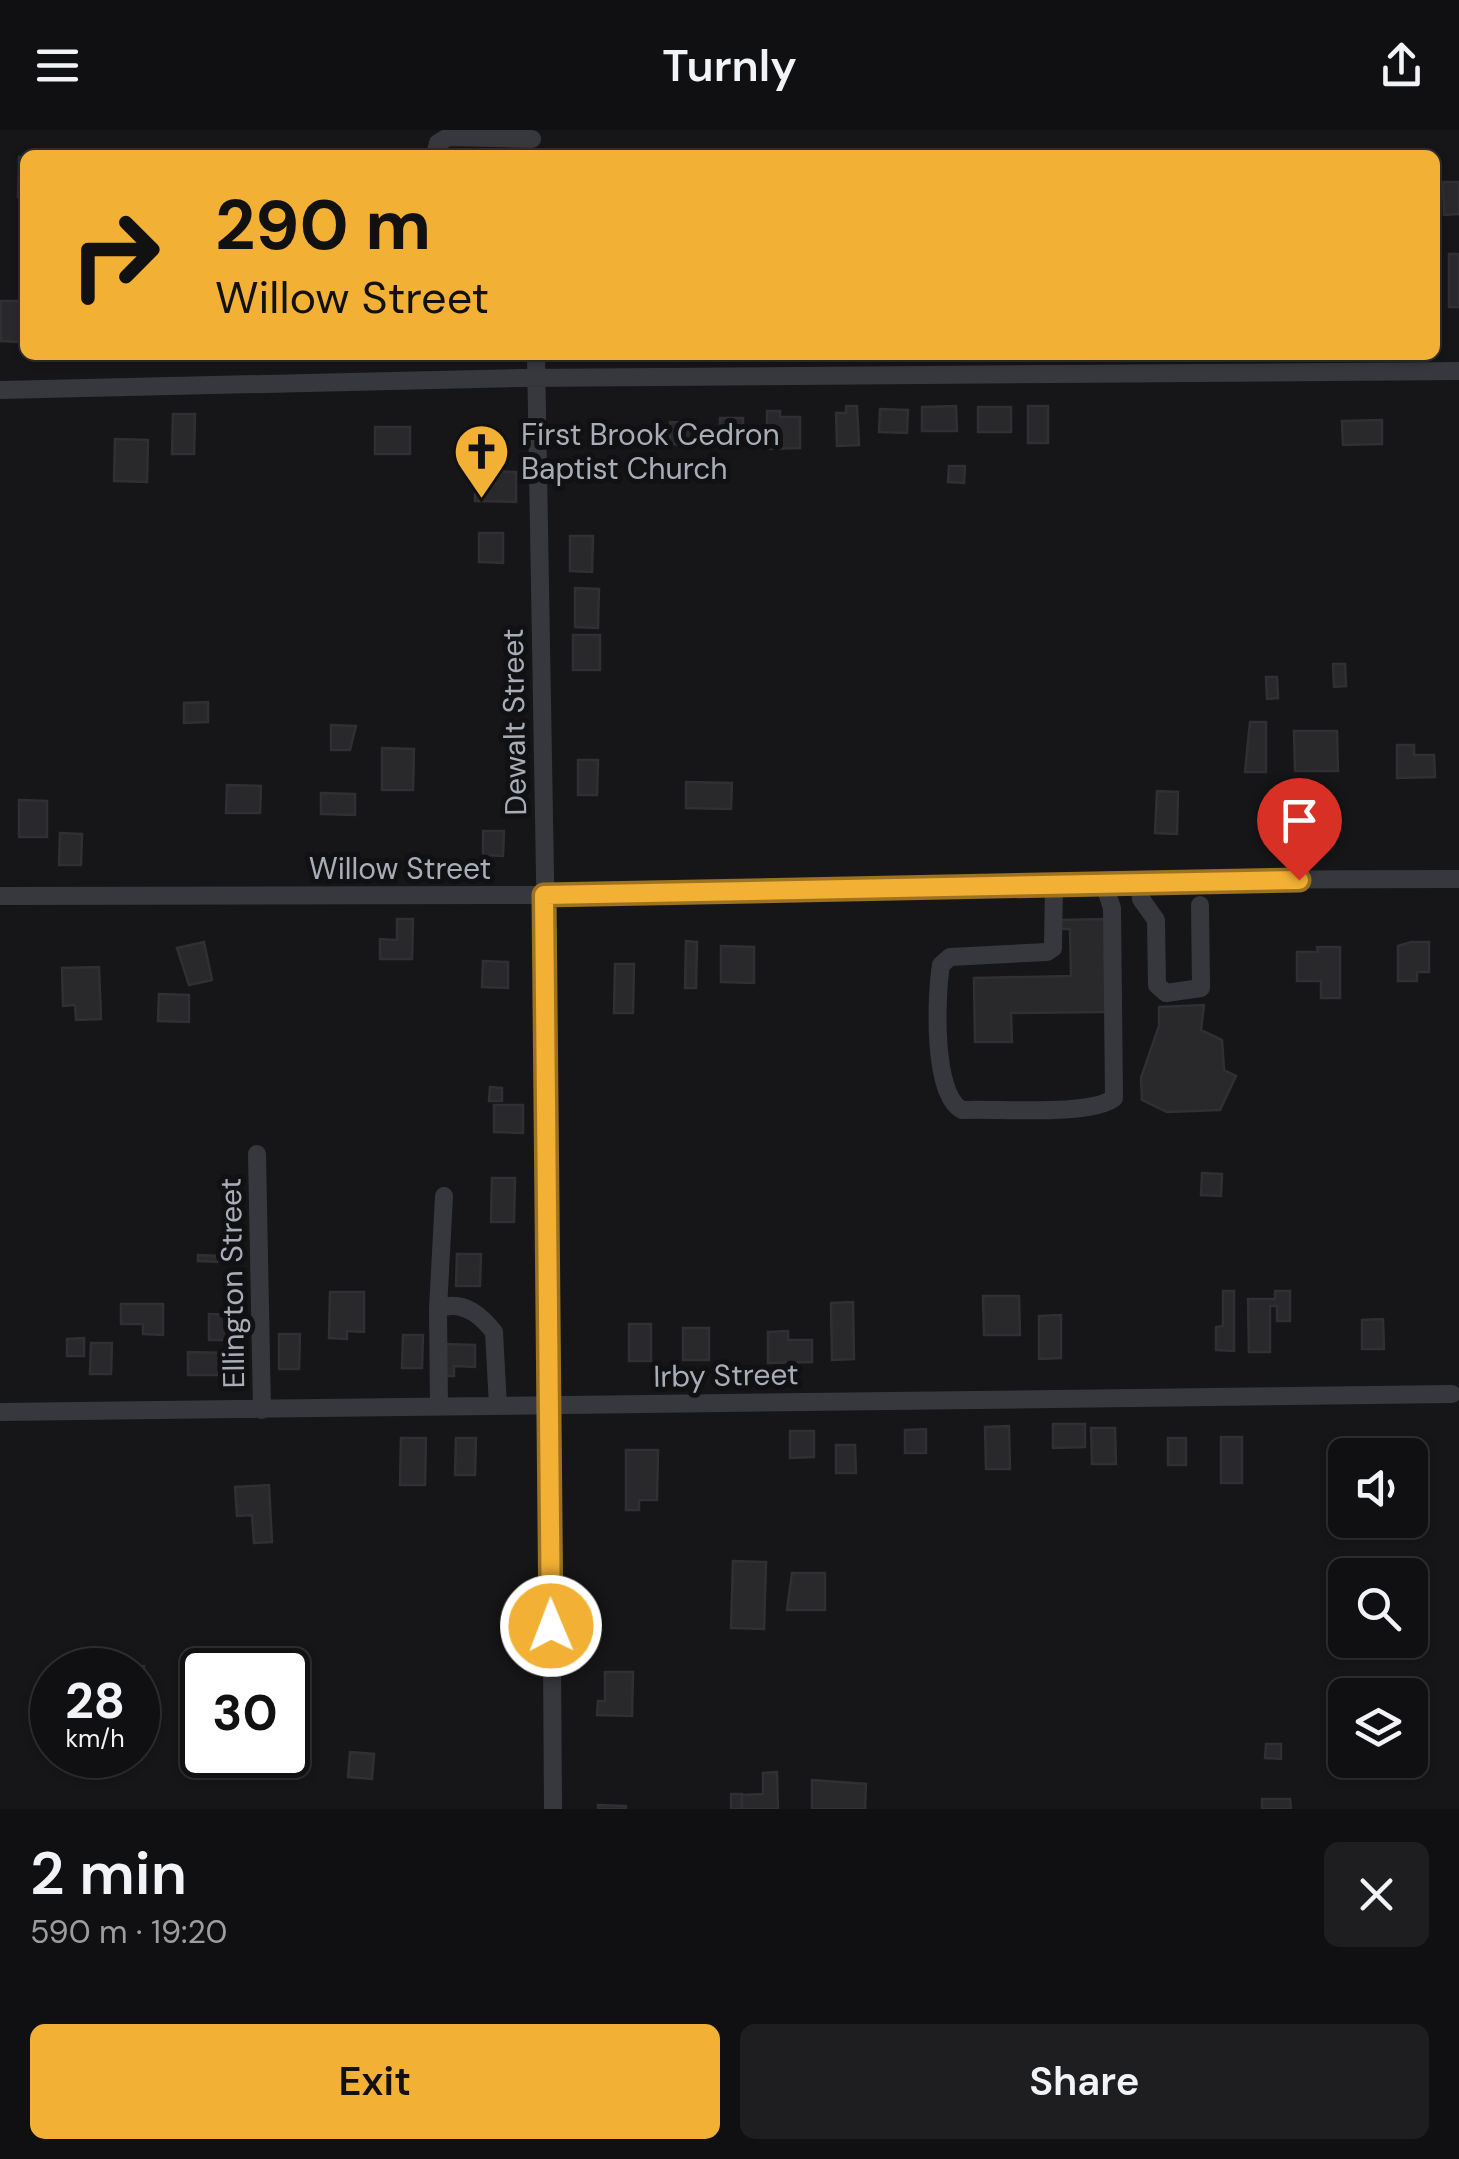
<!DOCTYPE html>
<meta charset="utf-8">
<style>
body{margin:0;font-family:"DM Sans",sans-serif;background:#1e1e20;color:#f1f3f6;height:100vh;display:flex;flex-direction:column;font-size:38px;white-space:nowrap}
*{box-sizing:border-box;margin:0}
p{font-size:32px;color:#9c9d9f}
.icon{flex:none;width:55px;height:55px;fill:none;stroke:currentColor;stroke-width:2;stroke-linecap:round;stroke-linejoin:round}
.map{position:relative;height:1679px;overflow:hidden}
.side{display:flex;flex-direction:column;background:#101012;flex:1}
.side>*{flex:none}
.guide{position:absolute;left:20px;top:20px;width:1420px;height:210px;border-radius:15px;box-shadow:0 2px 8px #0004,0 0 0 2px #303032;background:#f2b134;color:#111;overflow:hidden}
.tools{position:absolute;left:1328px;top:1308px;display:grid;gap:20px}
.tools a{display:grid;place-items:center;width:100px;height:100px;border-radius:15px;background:#101012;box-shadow:0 2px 8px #0004,0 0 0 2px #303032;font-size:50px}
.speed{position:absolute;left:30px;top:1518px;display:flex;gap:20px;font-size:50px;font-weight:700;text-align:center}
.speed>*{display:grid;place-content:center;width:130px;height:130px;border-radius:50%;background:#101012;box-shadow:0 2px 8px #0004,0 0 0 2px #303032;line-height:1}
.speed small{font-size:25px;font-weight:400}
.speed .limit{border:5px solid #111;border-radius:15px;background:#fff;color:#111}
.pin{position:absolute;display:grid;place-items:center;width:85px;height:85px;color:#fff;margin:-102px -42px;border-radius:50% 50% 50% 0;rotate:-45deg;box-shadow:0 0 10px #0007}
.pin .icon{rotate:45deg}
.me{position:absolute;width:110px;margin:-55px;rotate:359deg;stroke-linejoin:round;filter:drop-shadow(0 0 8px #0008)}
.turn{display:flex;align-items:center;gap:35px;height:210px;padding:0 30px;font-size:45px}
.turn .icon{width:130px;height:130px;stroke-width:2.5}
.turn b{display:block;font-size:70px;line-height:85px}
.round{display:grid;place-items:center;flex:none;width:105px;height:105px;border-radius:15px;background:#1e1e20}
.headline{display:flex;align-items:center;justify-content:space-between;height:170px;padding:0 30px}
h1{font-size:60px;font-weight:600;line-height:75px}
.primary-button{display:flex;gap:20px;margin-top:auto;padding:20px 30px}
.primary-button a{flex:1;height:115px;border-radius:15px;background:#f2b134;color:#111;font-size:40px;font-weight:600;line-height:115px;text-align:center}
.primary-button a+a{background:#1e1e20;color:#f1f3f6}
header{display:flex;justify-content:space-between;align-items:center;height:130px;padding:0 30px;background:#101012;font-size:45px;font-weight:600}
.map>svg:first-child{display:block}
</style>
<header><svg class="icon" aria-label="menu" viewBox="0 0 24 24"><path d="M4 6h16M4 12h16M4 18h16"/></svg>Turnly<svg class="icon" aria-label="share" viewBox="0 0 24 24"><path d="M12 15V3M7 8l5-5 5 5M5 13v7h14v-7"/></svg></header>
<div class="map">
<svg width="1459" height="1679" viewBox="0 0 1459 1679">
<rect width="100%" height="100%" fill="#161618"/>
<!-- building -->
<path fill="#29292c" stroke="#303034" stroke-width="2.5" d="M19 27H25V67H18Z
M1443 52H1459V84L1444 85Z
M1449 124H1459V177H1449Z
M1 171H19V212L1 211Z
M846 276H857L859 315 837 316 836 283H846Z
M956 276 957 301H922V277Z
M1028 276H1048V313H1028Z
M978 277H1011V302H978Z
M880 279 908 280 907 303 879 302Z
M767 281H780V287H800V318L767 319Z
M173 284H195L194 324H172Z
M720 288H743V311L720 310Z
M1382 290V314L1343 315 1342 291Z
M670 292 693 293 692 315 670 314Z
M375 297H410V324H375Z
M115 309 148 310 147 352 114 351Z
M476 321H492V341L516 342V372L475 371Z
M949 336H965L964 353 948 352Z
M479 403H503V433L479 432Z
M570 406H593L592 442 570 441Z
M575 458 599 459 598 498 575 497Z
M573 505H600V540H573Z
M1333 534H1345L1346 556 1334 557Z
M1266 547H1277L1278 568 1267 569Z
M208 572V592L184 593V573Z
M1250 592H1266V642H1245Z
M331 595 356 596 350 620H331Z
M1294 601H1337L1338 641H1295Z
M1397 615H1414V625H1434L1435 647 1397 648Z
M382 618 414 619 413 660H382Z
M578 630H598L597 665H578Z
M686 652 732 653 731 679 686 678Z
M227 655 261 656 260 683H226Z
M1157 661 1178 662 1177 704 1155 703Z
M321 663 355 664V685L321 684Z
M19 670 47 671V707H19Z
M483 701H504L503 726 483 725Z
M60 703 82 704 81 735H59Z
M397 789H413L412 829H380V809L397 810Z
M1104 789 1106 882 1011 883 1012 912H975L974 848 1071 846 1070 799H1061L1060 790Z
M686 811 697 812 696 858H685Z
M204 812 212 850 189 855 177 818Z
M1411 812H1429V842H1417V851H1398V816Z
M721 816 754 817V853L721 852Z
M1317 817H1340V868H1321V851H1297V822H1318Z
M483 831 508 832V858L482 857Z
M615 834H634L633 883H614Z
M99 837 101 889 76 890 75 875 63 876 62 838Z
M159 864 189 865V892L158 891Z
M1204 875 1201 900 1222 910 1224 940 1236 946 1220 980 1167 982 1142 970 1141 948 1159 896V877Z
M490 957 502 958V971H489Z
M494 975H523V1003L494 1002Z
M1202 1043 1222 1044 1221 1066 1201 1065Z
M492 1048H515L514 1092H491Z
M457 1124H481L480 1156H456Z
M198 1125 223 1126V1132L198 1131Z
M1223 1161H1234V1221L1216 1220V1197L1223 1196Z
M1275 1161H1290V1191H1277V1176H1270V1222H1249L1248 1169H1275Z
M330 1162H364V1202L347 1201V1209L329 1208Z
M983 1166H1019L1020 1205H984Z
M853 1172 854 1229 832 1230 831 1173Z
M121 1174H163V1205L143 1204V1194H121Z
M209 1184 232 1185V1210H209Z
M1061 1185V1228L1039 1229V1186Z
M1383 1189 1384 1219H1362V1190Z
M629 1194H651V1231H629Z
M683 1198H709V1230H683Z
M788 1201V1210H812V1232L768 1233V1202Z
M279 1204H300L299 1239H279Z
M403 1205H423L422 1238H402Z
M84 1208V1226H67V1209Z
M91 1213H112L111 1244H90Z
M441 1214 475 1215V1237L454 1236V1246H446Z
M188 1222 229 1223V1245H188Z
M1053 1294H1085V1317L1053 1318Z
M1009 1296 1010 1339H986L985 1297Z
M1091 1298H1115L1116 1334H1092Z
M926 1299V1323H905V1300Z
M790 1301H814V1327L790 1328Z
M1221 1307H1242V1353H1221Z
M401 1308H426L425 1355H400Z
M456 1308H476L475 1345H455Z
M1168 1308H1186V1335H1168Z
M836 1315H855L856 1343H836Z
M626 1320H658L657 1370H639V1380H626Z
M269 1355 272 1412 254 1413 252 1385 237 1386 235 1357Z
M733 1431 766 1432 764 1499 731 1498Z
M792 1443H825V1480H787Z
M144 1536 145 1558H138V1540L126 1537Z
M605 1542H633L632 1586 597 1585 598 1571H605Z
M1266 1614H1281V1629L1265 1628Z
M350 1622 374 1624 372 1649 348 1647Z
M777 1642 778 1679H742V1665L763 1664V1643Z
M812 1650 866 1654 865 1679H812Z
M731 1664H742L741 1679H731Z
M1262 1669H1290L1291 1679H1262Z
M598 1675 626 1676V1679H598Z"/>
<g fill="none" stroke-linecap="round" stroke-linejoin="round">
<!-- minor -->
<path stroke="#37383d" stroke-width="18" d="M435 25 438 13 448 7 532 9
M536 225 548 918 553 1679
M0 260 520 248 1459 241
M1139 750 1141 769 1156 790 1157 855 1166 863 1201 858 1200 775
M1054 752 1053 818 1047 822 950 827 941 835C936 865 932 965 962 980 996 978 1089 987 1114 968L1112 778 1103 751
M0 766 545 765 1139 750 1459 749
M257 1024 262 1280
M438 1179 444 1066
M439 1277 438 1179C461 1169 480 1184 494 1202L498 1276
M0 1282 1452 1264"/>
</g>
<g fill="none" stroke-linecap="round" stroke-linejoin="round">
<defs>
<path id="route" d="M551 1496 544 765 1299 750"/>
</defs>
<!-- route casing -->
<use href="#route" stroke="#9d7322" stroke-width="25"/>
<!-- route -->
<use href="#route" stroke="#f2b134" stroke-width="18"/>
</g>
<!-- icons -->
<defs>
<symbol id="church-pin" viewBox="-11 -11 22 30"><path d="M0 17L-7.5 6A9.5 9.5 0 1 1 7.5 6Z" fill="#f2b134" stroke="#111113"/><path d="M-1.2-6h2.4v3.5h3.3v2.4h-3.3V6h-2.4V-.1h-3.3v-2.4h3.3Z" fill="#111"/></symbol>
</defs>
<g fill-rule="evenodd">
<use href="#church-pin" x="450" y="290" width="63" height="86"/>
</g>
<g text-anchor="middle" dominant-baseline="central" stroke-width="10" stroke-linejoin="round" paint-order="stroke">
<!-- poi labels -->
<g font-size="30" fill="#a8adb8" stroke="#111113" text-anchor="start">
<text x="521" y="304">First Brook Cedron<tspan x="521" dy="34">Baptist Church</tspan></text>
</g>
<!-- street labels -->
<g font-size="30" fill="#a8adb8" stroke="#111113">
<text transform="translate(514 592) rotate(-91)">Dewalt Street</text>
<text x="400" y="738">Willow Street</text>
<text transform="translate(232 1153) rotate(-91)">Ellington Street</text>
<text transform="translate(726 1245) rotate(-1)">Irby Street</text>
</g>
</g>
</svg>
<div class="tools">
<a><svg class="icon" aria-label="sound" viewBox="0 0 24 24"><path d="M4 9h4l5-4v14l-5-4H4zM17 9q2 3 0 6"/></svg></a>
<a><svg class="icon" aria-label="search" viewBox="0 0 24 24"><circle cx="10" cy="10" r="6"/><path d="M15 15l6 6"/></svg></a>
<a><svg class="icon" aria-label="layers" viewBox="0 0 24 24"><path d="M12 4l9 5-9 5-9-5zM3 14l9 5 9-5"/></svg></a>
</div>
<div class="speed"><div>28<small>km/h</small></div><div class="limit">30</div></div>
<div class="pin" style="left:1299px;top:750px;background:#d93025"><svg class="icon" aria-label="arrive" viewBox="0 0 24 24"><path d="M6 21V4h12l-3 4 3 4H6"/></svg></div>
<svg class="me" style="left:551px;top:1496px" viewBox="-20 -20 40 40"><circle r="17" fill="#f2b134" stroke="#fff" stroke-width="3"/><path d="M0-11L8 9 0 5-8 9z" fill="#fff"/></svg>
<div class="guide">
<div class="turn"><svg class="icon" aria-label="right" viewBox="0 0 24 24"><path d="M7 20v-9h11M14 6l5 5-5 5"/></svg><div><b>290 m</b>Willow Street</div></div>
</div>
</div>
<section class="side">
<div class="headline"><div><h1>2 min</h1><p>590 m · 19:20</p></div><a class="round"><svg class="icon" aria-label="close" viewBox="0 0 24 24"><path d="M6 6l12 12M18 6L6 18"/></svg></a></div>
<div class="primary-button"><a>Exit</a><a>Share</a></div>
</section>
